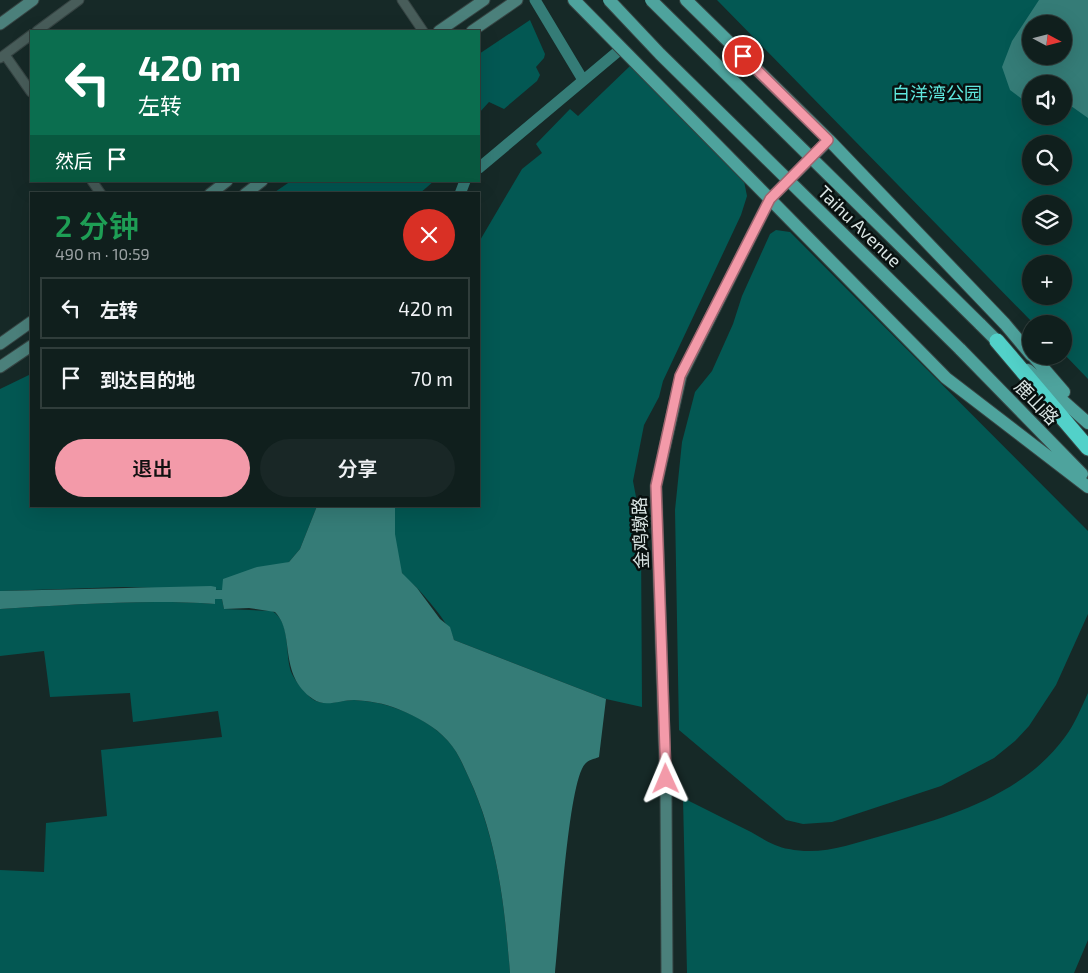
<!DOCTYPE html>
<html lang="zh">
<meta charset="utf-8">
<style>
body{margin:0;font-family:"Exo 2","Noto Sans SC",sans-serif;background:#192726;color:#f1f3f6;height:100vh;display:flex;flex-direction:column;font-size:19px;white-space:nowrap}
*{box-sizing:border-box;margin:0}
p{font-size:16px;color:#9ca2a4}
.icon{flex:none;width:28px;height:28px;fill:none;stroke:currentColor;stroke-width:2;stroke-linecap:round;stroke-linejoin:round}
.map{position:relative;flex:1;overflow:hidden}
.details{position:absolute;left:30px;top:192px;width:450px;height:315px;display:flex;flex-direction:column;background:#101f1d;border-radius:0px;box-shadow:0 5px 20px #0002,0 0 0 1px #303d3b}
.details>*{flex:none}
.guide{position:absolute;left:30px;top:30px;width:450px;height:152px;border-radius:0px;box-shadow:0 5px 20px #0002,0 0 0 1px #303d3b;background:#0b6e4f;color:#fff;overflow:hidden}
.needle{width:32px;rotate:97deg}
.tools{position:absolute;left:1022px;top:15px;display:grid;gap:10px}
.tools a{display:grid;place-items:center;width:50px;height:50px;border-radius:50%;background:#101f1d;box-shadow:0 5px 20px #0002,0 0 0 1px #303d3b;font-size:25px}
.pin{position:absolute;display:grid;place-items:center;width:42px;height:42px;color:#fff;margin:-21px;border:2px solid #fff;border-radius:50%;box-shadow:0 1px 5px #0007}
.me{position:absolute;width:55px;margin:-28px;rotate:359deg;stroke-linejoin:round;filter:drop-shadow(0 0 4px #0008)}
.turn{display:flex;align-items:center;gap:18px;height:105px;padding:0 25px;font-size:22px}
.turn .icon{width:65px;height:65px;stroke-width:2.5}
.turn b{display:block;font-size:35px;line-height:42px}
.then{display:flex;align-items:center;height:48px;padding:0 25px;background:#0003;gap:10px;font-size:19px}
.round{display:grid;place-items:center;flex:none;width:52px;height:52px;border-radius:26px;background:#192726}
.overview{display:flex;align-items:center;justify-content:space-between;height:85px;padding:0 25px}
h1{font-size:30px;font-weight:600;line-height:38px;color:#1e9e55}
.button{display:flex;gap:10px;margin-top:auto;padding:10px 25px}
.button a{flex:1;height:58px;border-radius:30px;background:#f39aa9;color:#111;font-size:20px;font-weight:600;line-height:58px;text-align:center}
.button a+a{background:#192726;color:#f1f3f6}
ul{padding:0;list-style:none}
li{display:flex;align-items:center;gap:15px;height:62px;margin:0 10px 8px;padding:0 15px;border:2px solid #303d3b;border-radius:0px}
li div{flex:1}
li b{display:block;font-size:19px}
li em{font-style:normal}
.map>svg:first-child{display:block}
</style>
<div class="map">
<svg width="1088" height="973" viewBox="0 0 1088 973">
<rect width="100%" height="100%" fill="#162927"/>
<!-- green -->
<path fill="#035853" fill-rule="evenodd" d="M717 0H1088V379L1064 354V324H1034ZM1031 24H1064V56H1031ZM1031 84H1064V116H1031ZM1031 144H1064V176H1031ZM1031 204H1064V236H1031ZM1031 264H1064V296H1031Z
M530 20 545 54 544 58 536 67 540 75 537 81 504 109 489 102 479 113V54Z
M630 66 744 181 747 196 741 215 663 381 659 397 644 425 633 481 640 518 641 539 642 707 606 699 454 640C450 625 429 601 417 588 412 583 404 578 401 571 393 552 394 527 395 506H479V242L522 169 542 153 536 144 570 109 578 116Z
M291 181H434L419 194H272Z
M776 230 790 232 1088 531V614L1056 685 1029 726 1015 741 994 758 941 786 832 822 803 824 786 820 679 730 675 510 682 442 695 392 712 371 733 324 742 296 770 234Z
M31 374V506H317L300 549 289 562 222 590 123 587 0 591V389Z
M215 599H222L224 609 272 611C292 622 284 656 292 674 296 682 304 692 311 698 324 708 339 700 354 700 368 701 382 703 395 708 415 715 435 726 449 742 458 752 463 766 469 778 497 839 505 907 510 973H0V870L44 872 46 823 107 816 101 750 222 737 218 711 133 722 130 693 50 697 44 651 0 656V609C72 605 143 599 215 604Z
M1088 693V940L1074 973H687L683 798C706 809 728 821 751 832 763 839 775 847 789 849 821 856 851 844 881 836 948 817 1022 796 1065 737 1075 724 1081 708 1088 693Z"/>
<!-- water -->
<path fill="#357c77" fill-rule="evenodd" d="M1039 0H1088V118L1064 101V84H1031V98L1022 99 1010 90 1002 67 1012 41ZM1031 24H1064V56H1031Z
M317 506H395V534L402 573 417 588 440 619 450 627 454 640 606 699 599 757C594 759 588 760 585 764 568 782 559 939 555 973H510C505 907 497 838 469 778 463 765 458 752 448 741 435 726 417 717 398 709 384 703 369 701 354 700 340 700 325 708 313 699 277 674 296 633 275 612L249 608 224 609 222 599H215V604C143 599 72 605 0 609V591L211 586 216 587V590H222L223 579 257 567 289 562 300 549Z"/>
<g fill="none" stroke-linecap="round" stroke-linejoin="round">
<!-- canal -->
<path stroke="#357c77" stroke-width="11" d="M535 0 583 80
M479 168 616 53
M460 194 465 181"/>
<defs>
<path id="street" d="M402 0 423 31
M37 31 79 0
M5 55 31 92
M0 58 31 35
M92 181 101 194"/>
<path id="secondary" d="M0 24 33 0
M439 31 484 0
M472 31 517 0
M210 194 227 181
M245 194 262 181
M0 344 31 322
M0 367 31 346
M667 973 666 795 656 486 681 376 770 199 829 140"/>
<path id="primary" d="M574 0 946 378 1088 487
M686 0 829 140 1005 324 1031 355
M980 324 1004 348
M960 349 1082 474
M1033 356 1064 392
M1028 370 1088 423"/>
<path id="highway" d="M997 341 1088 448"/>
</defs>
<!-- street casing -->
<use href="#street" stroke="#364443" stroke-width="11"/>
<!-- secondary casing -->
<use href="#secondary" stroke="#364443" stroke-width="13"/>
<!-- primary casing -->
<use href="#primary" stroke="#364443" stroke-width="14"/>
<!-- highway casing -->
<use href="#highway" stroke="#364443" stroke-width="17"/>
<!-- street -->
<use href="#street" stroke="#485d5a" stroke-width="9"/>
<!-- secondary -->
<use href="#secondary" stroke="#4b807b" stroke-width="11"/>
<!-- primary -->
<use href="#primary" stroke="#4ea39d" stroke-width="12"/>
<!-- highway -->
<use href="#highway" stroke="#52d1c9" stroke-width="15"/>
<defs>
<path id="primary-bridge" d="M609 0 660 54 960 349
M651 0 980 324"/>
</defs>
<!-- primary-bridge casing -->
<use href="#primary-bridge" stroke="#364443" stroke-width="14" stroke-linecap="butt"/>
<!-- primary-bridge -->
<use href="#primary-bridge" stroke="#4ea39d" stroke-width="12"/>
</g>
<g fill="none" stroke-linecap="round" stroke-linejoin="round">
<defs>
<path id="route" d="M666 779 656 486 680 376 770 199 828 140 743 56"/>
</defs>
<!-- route casing -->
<use href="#route" stroke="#9e646e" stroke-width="12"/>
<!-- route -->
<use href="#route" stroke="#f39aa9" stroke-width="9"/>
</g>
<g text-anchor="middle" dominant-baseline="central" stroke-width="5" stroke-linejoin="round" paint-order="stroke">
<!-- park labels -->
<g font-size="18" fill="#5fe8de" stroke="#08100f">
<text x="937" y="93">白洋湾公园</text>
</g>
<!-- street labels -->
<g font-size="18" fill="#d9e4e3" stroke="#08100f">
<text transform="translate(860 226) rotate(44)">Taihu Avenue</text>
<text transform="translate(1037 402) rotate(46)">鹿山路</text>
<text transform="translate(640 533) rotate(-92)">金鸡墩路</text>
</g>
</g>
</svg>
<div class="tools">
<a><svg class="needle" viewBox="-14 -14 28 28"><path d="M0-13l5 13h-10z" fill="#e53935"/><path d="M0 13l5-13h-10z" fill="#9ca2a4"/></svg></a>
<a><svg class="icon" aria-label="sound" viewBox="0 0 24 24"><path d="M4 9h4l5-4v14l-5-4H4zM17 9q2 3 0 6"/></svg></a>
<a><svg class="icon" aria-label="search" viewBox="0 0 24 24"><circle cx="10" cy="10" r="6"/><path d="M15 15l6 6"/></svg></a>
<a><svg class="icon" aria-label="layers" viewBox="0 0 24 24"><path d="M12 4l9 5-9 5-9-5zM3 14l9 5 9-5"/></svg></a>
<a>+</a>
<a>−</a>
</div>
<div class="pin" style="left:743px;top:56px;background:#d93025"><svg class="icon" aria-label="arrive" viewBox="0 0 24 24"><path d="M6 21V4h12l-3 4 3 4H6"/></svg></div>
<svg class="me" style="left:666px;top:779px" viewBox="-20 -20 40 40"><path d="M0-17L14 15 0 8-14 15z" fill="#f39aa9" stroke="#fff" stroke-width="4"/></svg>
<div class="guide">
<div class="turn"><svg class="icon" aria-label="left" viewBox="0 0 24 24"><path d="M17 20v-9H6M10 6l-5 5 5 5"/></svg><div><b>420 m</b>左转</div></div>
<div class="then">然后<svg class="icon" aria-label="arrive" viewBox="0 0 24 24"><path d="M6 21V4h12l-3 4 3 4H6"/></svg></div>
</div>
<section class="details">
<div class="overview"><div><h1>2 分钟</h1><p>490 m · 10:59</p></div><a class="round" style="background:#d93025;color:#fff"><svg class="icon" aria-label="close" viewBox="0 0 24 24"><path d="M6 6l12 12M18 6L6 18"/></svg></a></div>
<ul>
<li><svg class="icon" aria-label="left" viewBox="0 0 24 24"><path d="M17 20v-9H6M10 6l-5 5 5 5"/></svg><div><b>左转</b></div><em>420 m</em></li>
<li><svg class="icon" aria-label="arrive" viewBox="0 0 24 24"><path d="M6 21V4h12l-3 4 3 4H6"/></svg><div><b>到达目的地</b></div><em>70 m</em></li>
</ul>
<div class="button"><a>退出</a><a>分享</a></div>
</section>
</div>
